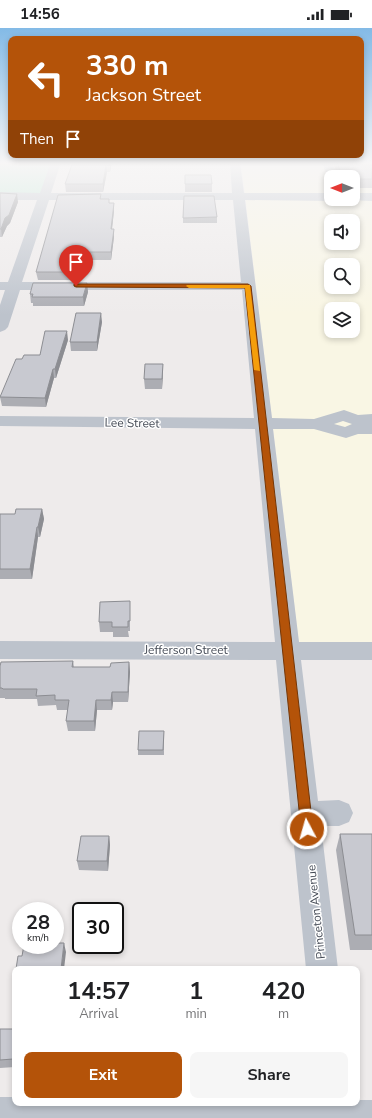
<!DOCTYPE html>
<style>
body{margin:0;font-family:"Nunito Sans",sans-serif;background:#f6f6f6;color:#202124;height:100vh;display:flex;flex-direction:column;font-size:15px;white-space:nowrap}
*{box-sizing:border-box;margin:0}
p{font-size:13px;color:#757577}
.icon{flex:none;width:22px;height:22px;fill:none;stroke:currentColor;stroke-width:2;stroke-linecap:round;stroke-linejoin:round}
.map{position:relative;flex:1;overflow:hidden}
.side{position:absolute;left:12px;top:938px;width:348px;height:140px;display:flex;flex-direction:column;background:#fff;border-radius:8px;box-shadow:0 2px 6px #0003}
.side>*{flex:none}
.hud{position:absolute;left:8px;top:8px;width:356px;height:122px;border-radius:8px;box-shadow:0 2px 6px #0003;background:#b45309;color:#fff;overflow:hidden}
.needle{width:26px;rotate:270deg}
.controls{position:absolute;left:324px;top:142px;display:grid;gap:8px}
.controls a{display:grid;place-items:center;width:36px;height:36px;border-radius:8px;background:#fff;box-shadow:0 2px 6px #0003;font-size:20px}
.speed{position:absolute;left:12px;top:874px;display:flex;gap:8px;font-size:20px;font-weight:700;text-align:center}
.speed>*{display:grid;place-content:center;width:52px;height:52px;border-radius:50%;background:#fff;box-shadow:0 2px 6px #0003;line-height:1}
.speed small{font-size:10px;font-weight:400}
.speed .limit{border:2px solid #111;border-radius:6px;background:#fff;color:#111}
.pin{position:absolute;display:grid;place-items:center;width:34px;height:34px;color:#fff;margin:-41px -17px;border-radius:50% 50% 50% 0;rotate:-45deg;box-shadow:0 0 4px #0007}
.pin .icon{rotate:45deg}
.me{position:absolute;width:44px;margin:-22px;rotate:354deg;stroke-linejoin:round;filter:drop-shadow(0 0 3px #0008)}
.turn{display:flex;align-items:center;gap:14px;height:84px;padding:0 12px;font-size:18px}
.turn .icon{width:52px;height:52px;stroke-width:2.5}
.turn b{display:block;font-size:28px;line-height:34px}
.then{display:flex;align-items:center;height:38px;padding:0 12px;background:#0003;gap:8px;font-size:15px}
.eta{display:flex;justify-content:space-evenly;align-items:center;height:68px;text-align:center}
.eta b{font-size:24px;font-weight:700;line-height:28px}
.cta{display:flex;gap:8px;margin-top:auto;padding:8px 12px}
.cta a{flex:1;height:46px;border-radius:8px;background:#b45309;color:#fff;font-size:16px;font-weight:700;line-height:46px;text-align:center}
.cta a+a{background:#f6f6f6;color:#202124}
.status{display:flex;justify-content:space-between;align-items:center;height:28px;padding:0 20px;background:#fff;direction:ltr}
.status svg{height:11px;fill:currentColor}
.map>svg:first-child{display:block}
</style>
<div class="status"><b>14:56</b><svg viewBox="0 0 49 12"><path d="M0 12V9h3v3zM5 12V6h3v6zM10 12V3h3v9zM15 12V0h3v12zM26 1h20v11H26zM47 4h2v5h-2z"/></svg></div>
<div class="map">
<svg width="372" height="1090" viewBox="0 0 372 1090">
<rect width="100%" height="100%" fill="#eeebeb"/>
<!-- commercial -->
<path fill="#f9f6e4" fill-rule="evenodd" d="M241 134H372V616H299ZM331 149H353V171H331ZM331 193H353V215H331ZM331 237H353V259H331ZM331 281H353V303H331Z"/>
<!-- green -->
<path fill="#bce9d5" d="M0 134H56L47 169H0Z"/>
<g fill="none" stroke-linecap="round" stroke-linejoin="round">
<!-- minor -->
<path fill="#bdc3cc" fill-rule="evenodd" d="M51 134H61L51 165H232L230 134H240L244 165H331V171H336L331 173 245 172 272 390 314 391 344 382 358 387 372 386V406H358L346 410 314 401H273L299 614H372V632H301L318 773 339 772 349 776 353 785 349 794 339 798H321L338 941H306L276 632 0 631V613L275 614 255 401 0 398V388L254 390 242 262H20L8 299 5 302 0 304V277L5 262H0V254H8L37 172H0V164L40 165ZM49 172H233L241 254H22ZM343 393 352 396 345 399 334 396Z
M322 134H332L338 149H331V152L328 151Z
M353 165H372V173L349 172 353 171Z
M0 1069H15V1075H357V1072H372V1090H0Z"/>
</g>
<!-- wall -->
<path fill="#acadb3" d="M112 134 110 144H107L103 164H66L65 156Z
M333 134H372V160H355L354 157H353V149H338Z
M185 156H212V164H185Z
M0 165 18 174 10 195 7 198 2 209H0Z
M101 166V171L109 175H114V183L112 201H114V209L111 232H80L75 252H38L36 244Z
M217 189V195H183V190Z
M87 255 88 264 84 278H33V275H31L30 266Z
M102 294 97 323H71L70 314Z
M68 312 56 350H54L46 379 2 378 0 369 40 327Z
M163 336 162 361H145L144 351Z
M42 481 44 491 40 509H38L32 551H0V486H15Z
M130 573V603H128L129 609H113V604H100L99 594Z
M73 633 74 639H110L129 634 130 644 128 674H113L112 682H97L95 703H68L66 693 68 682H57L56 677 38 678 37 671H5V670H0V638Z
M164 703V727H138V722Z
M340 806H372V922H350L336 822Z
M109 808 110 817 108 843 79 842 77 833Z
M0 1001H15V1039L0 1040Z"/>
<!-- shaded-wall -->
<path fill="#8c8d92" d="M110 134H112L110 144Z
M106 137 107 144 103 164V156Z
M17 166 18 174 10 195 7 198 2 209 1 201 5 190Z
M114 175V183L111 209V201Z
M114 201V209L111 232V224Z
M79 224 80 232 75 252V244Z
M87 255 88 264 84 278 83 269Z
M101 285 102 294 97 323V314Z
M67 303 68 312 56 350 55 341Z
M163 336V346L162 361V351Z
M53 341 54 350 46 379 45 370Z
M42 481 44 491 40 509 38 499Z
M37 499 38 509 32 551 30 541Z
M129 634 130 644 128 674V664Z
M112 664 113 674 112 682 111 672Z
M96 672 97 682 95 703 94 693Z
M109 808 110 817 108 843 107 833Z
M64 915 66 924 64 941H61Z
M15 1007V1037L13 1031Z"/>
<!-- building -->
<path fill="#c8c9d0" stroke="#8c8d92" d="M73 134H110V137H106L103 156H65Z
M337 134H372V151H356L355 148H342Z
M185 147H211L212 156H185Z
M0 165 17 166 9 187 5 190 1 201H0Z
M101 166 100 171H109V175H114L111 201H114L111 224H79L75 244H36L58 167Z
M184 168H214L217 189 183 190Z
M33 255H87L83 269H32L33 266H30Z
M76 285H101L97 314H70Z
M45 303H67L55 341H53L45 370 0 369 16 331H22L24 327H40Z
M145 336H163L162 351H144Z
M16 481H42L38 499H37L30 541H0V486H15Z
M130 573V593H128V599H112V594H99L100 574Z
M73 633 72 639H110L111 635 129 634 128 664H112L111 672H96L94 693H66L69 672H55V667L36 668 37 661H3L2 660H0V638L1 634Z
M139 703H164L163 722H138Z
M340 806H372V907H355Z
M81 808H109L107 833H77Z
M55 915H64L61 941H16L18 928H22L24 917H55Z
M0 1001H15L13 1031 0 1032Z"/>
<!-- sky -->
<linearGradient id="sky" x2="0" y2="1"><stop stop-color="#83bae6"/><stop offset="0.47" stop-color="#f7f6f6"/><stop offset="1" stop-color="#f7f6f6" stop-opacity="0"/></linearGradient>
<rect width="372" height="287" fill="url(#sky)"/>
<!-- route -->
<path fill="#b45309" stroke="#753606" d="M74 256H248L251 258 313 801 311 805 307 807 303 805 301 801 245 260 76 259 74 258Z"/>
<!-- slow -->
<path fill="#f59e0b" d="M187 257H250L260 343 254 342 245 260H189L186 258Z"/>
<g text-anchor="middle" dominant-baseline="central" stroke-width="3" stroke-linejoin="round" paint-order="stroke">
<!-- street labels -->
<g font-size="12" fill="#454b56" stroke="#fff">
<text transform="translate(132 395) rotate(1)">Lee Street</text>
<text x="186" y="622">Jefferson Street</text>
<text transform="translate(316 884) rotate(-96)">Princeton Avenue</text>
</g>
</g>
</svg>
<div class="controls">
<a><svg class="needle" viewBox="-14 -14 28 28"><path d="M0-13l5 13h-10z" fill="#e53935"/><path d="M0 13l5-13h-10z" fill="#757577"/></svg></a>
<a><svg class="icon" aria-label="sound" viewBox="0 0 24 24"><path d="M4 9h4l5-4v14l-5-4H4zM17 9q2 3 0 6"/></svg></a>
<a><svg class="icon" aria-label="search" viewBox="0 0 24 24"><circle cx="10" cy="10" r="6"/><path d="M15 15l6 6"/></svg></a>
<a><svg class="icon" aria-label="layers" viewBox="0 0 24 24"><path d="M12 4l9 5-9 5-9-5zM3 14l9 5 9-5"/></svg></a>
</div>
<div class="speed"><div>28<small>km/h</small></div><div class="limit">30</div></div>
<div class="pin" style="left:76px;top:258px;background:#d93025"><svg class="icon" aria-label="arrive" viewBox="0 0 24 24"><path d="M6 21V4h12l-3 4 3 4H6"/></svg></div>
<svg class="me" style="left:307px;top:801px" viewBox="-20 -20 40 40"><circle r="17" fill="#b45309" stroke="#fff" stroke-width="3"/><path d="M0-11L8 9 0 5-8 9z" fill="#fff"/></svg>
<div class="hud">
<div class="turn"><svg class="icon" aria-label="left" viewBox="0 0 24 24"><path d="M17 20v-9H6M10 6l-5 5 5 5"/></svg><div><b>330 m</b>Jackson Street</div></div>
<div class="then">Then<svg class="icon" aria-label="arrive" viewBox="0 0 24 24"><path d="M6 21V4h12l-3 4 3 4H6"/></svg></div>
</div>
<section class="side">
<div class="eta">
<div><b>14:57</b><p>Arrival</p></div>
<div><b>1</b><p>min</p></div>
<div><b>420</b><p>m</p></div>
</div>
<div class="cta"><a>Exit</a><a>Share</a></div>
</section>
</div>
